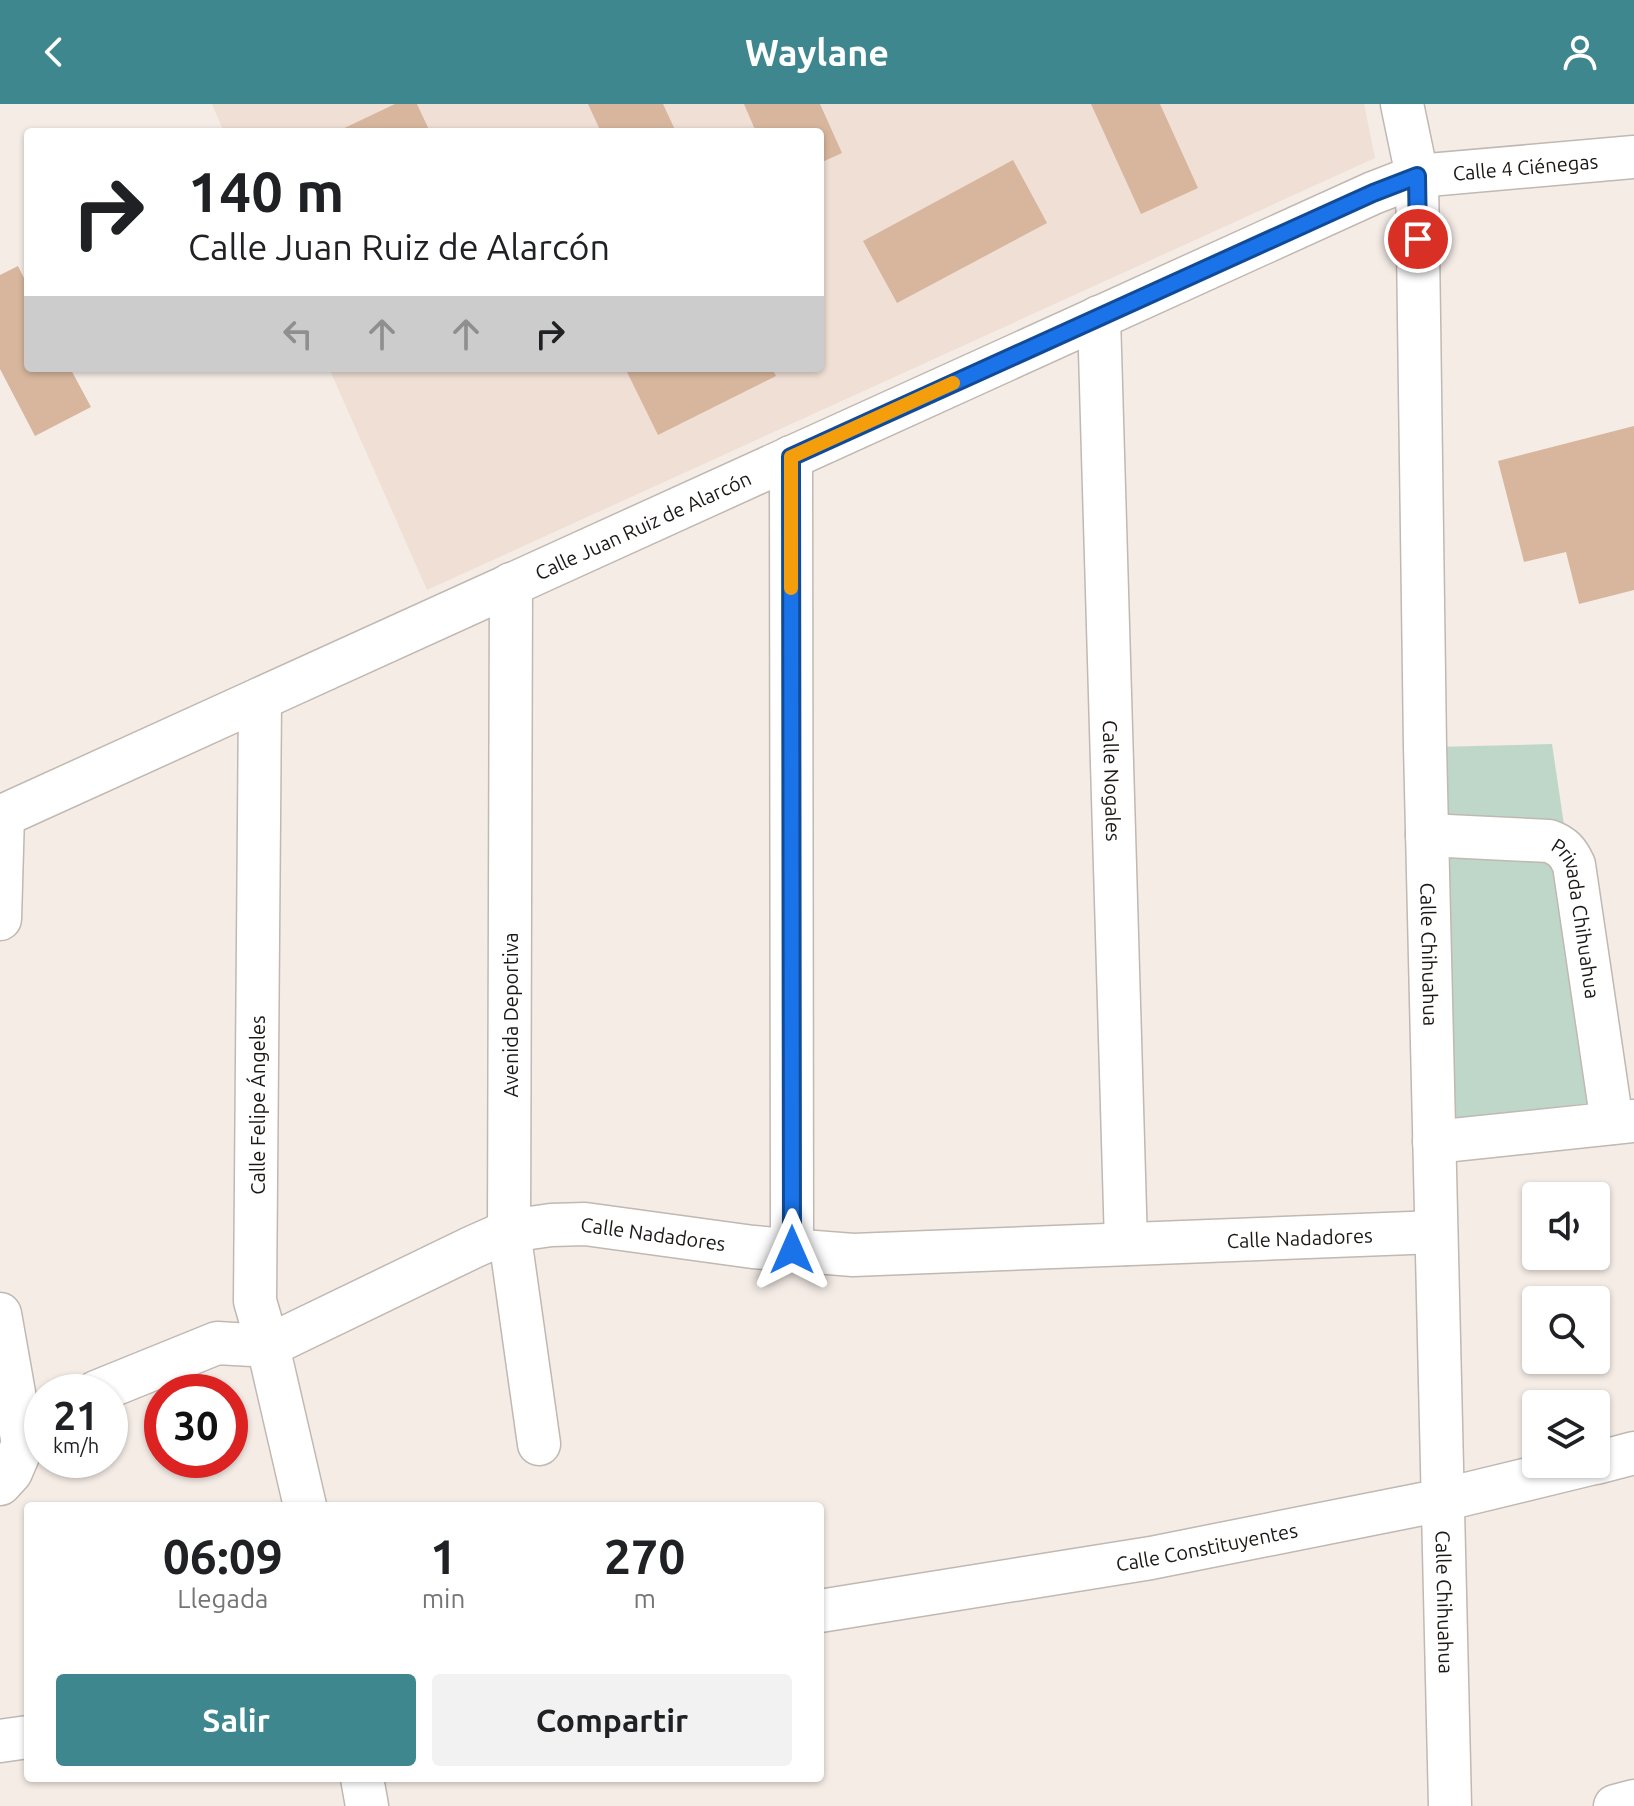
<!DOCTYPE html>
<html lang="es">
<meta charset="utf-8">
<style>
body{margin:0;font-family:Ubuntu,sans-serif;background:#f2f2f2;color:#202124;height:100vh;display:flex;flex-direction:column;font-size:30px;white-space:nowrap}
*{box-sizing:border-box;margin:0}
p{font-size:26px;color:#757577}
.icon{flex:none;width:44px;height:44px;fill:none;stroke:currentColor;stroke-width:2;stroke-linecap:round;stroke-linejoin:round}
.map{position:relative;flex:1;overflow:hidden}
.sheet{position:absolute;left:24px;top:1398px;width:800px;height:280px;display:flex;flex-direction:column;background:#fff;border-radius:8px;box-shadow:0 2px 6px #0004}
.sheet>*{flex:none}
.banner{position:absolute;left:24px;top:24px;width:800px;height:244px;border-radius:8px;box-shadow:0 2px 6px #0004;background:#fff;color:#202124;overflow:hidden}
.buttons{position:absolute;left:1522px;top:1078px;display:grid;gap:16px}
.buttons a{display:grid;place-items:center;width:88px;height:88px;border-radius:8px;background:#fff;box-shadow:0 2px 6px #0004;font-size:40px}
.speed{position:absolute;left:24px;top:1270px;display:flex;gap:16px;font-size:40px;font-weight:700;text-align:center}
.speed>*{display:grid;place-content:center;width:104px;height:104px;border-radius:50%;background:#fff;box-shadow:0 2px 6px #0004;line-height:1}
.speed small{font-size:20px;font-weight:400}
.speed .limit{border:12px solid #d22;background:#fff;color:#111}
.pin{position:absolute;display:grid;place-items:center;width:68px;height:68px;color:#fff;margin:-34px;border:4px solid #fff;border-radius:50%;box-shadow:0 2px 8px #0007}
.me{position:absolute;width:88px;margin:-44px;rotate:0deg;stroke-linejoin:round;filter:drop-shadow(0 0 6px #0008)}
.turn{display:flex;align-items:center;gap:28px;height:168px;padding:0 32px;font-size:36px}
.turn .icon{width:104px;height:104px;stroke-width:2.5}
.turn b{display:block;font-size:56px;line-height:68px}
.lanes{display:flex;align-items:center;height:76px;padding:0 32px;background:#0003;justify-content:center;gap:40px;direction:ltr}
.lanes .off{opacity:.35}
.eta{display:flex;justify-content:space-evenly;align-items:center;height:136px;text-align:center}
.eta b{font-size:48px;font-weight:700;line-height:56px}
.button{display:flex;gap:16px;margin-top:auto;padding:16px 32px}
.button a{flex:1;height:92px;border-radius:8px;background:#3f878e;color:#fff;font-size:32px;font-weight:700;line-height:92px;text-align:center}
.button a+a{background:#f2f2f2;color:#202124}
header{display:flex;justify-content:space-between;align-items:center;height:104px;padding:0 32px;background:#3f878e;color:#fff;font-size:36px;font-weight:700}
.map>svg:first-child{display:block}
</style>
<header><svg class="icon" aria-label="back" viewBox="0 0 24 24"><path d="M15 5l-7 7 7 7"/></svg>Waylane<svg class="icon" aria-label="person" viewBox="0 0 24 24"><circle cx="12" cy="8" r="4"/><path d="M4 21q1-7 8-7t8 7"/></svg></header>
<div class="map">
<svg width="1634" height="1702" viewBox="0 0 1634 1702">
<rect width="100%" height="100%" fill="#f5ece6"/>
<!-- built -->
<path fill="#efdfd5" d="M212 0H1364L1375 54 427 486 329 264H820V28H224Z"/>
<!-- green -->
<path fill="#bed7c9" d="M1552 640 1605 997 1444 1017 1435 643Z"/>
<!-- building -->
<path fill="#d7b69d" d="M395 0H417L430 28H336Z
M588 0H663L676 28H601Z
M744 0H820L842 49 820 59V28H756Z
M1091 0H1160L1198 84 1141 110Z
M1013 56 1047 119 897 199 863 137Z
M18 162 28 182V264H70L91 303 35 332 0 265V171Z
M625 264H772L776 272 658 331Z
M1634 322V486L1579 500 1566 448 1524 458 1498 357Z"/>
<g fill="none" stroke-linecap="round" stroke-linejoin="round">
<defs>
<g id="minor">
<path id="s1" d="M1402 0 1417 72 1425 642 1450 1702"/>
<path id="s2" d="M1099 213 1126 1140"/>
<path d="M791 353 792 1146"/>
<path d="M511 480 509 1127 539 1340"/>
<path d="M260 595 255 1197 268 1242 305 1402"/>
<path id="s3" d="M0 713 1373 89 1417 72 1634 53"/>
<path id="s4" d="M1427 731 1549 737C1563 742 1568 748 1574 761L1612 1019"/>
<path d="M0 815 3 711"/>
<path d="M1434 1038 1634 1017"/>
<path d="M0 1210 23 1340 11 1368 0 1380"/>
<path id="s5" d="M96 1288 217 1239 268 1242 473 1143 509 1127 551 1121 585 1120 753 1143 853 1151 1436 1128"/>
<path d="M1596 1359 1634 1349"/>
<path id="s6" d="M820 1507 1151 1454 1442 1396 1590 1360"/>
<path d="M0 1637 28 1633"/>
<path d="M362 1674 367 1702"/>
<path d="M1615 1702 1634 1697"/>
</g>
</defs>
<!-- minor casing -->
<use href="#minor" stroke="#c0b8b2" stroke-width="45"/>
<!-- minor -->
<use href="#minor" stroke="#fff" stroke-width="42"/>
</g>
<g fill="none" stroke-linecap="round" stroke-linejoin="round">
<defs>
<path id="route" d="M792 1146 791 353 1373 89 1417 72 1418 135"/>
</defs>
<!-- route casing -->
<use href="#route" stroke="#114b97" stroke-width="20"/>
<!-- route -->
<use href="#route" stroke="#1a73e8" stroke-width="14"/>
<!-- slow -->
<path stroke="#f59e0b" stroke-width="14" d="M791 484V353L953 279"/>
</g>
<g text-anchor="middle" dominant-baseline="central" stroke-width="7" stroke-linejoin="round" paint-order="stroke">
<!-- street labels -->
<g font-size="20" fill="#1b1816" stroke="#fff">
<text stroke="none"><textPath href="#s3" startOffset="1664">Calle 4 Ciénegas</textPath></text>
<text stroke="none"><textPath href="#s3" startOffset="706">Calle Juan Ruiz de Alarcón</textPath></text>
<text stroke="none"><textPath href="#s2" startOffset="464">Calle Nogales</textPath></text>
<text stroke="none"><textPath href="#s4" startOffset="210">Privada Chihuahua</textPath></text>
<text stroke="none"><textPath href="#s1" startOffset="852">Calle Chihuahua</textPath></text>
<text transform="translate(510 911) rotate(-90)">Avenida Deportiva</text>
<text transform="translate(257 1001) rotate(-90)">Calle Felipe Ángeles</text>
<text stroke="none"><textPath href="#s5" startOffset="594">Calle Nadadores</textPath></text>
<text stroke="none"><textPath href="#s5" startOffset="1242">Calle Nadadores</textPath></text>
<text stroke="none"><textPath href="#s6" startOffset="392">Calle Constituyentes</textPath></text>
<text stroke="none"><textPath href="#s1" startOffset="1500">Calle Chihuahua</textPath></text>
</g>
</g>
</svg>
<div class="buttons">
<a><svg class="icon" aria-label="sound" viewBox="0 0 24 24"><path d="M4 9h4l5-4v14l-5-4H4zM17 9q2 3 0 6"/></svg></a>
<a><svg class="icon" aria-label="search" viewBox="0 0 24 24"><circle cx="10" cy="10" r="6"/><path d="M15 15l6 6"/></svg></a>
<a><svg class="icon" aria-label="layers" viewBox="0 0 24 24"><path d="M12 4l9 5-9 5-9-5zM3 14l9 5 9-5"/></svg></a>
</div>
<div class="speed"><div>21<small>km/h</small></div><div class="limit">30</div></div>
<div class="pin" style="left:1418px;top:135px;background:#d93025"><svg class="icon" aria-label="arrive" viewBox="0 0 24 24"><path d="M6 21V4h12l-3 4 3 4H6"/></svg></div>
<svg class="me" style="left:792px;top:1146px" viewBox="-20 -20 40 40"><path d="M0-17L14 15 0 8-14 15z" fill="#1a73e8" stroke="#fff" stroke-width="4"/></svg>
<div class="banner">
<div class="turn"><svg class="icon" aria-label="right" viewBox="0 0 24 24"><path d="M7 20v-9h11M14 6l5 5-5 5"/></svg><div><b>140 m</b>Calle Juan Ruiz de Alarcón</div></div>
<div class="lanes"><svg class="icon off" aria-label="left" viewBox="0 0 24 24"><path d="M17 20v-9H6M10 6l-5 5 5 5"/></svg><svg class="icon off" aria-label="ahead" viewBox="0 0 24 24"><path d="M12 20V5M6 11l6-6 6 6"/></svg><svg class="icon off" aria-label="ahead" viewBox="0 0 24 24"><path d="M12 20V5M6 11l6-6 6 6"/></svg><svg class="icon" aria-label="right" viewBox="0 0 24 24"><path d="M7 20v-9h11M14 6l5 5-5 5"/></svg></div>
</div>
<section class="sheet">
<div class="eta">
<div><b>06:09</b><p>Llegada</p></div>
<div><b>1</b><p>min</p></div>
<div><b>270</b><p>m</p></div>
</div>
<div class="button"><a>Salir</a><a>Compartir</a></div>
</section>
</div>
